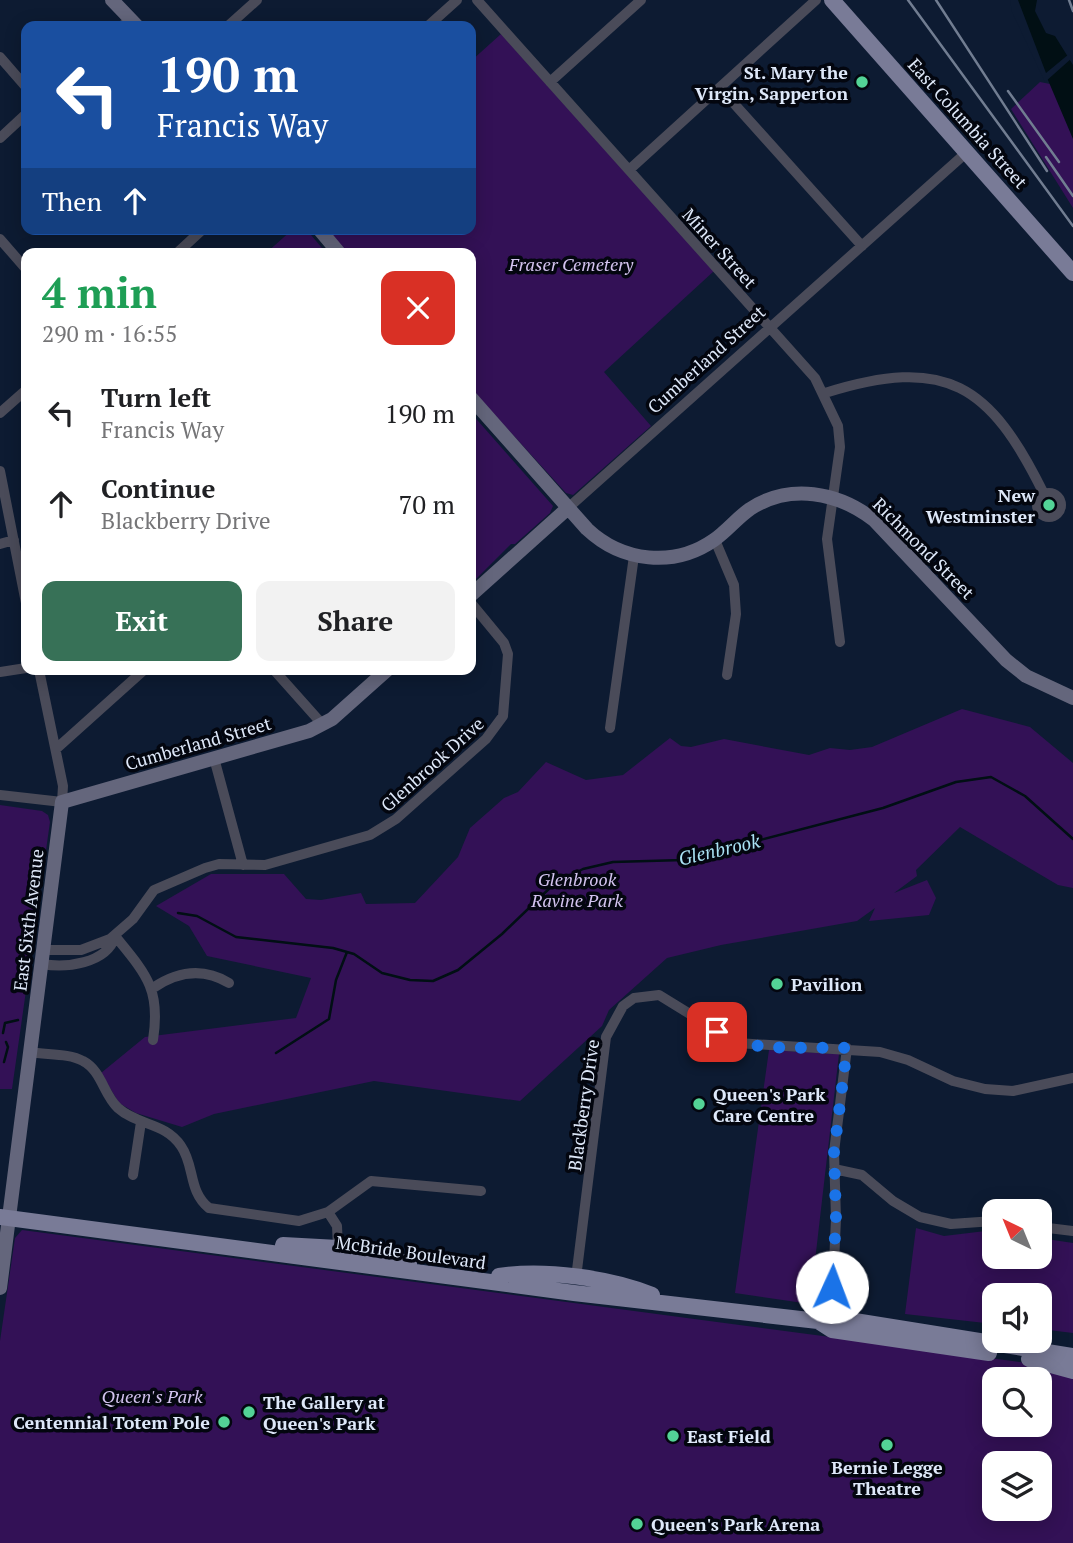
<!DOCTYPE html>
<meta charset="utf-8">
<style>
body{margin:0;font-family:"PT Serif",serif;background:#f2f2f2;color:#202124;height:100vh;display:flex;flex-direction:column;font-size:26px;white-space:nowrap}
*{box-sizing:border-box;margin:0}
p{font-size:23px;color:#757577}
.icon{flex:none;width:38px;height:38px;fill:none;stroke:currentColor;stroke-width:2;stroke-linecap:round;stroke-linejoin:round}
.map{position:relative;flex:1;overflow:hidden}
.drawer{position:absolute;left:21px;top:248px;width:455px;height:427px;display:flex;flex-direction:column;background:#fff;border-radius:14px;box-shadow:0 4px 18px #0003}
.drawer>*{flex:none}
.guide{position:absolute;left:21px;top:21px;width:455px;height:214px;border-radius:14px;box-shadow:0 4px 18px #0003;background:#1a4fa0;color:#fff;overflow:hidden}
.needle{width:46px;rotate:317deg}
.controls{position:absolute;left:982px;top:1199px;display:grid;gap:14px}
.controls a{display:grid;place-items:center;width:70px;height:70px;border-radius:14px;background:#fff;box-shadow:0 4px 18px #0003;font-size:35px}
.pin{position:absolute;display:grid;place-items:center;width:60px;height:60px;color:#fff;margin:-30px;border-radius:14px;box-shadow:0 4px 10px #0006}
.me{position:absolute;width:77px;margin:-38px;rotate:2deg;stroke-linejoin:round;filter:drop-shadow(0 0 5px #0008)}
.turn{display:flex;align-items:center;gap:24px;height:147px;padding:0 21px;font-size:32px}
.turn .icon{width:91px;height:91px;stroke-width:2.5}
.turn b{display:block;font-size:49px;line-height:60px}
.then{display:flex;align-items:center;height:66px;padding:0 21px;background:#0003;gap:14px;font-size:26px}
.round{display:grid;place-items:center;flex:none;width:74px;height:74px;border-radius:14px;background:#f2f2f2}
.head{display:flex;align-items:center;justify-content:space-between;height:119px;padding:0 21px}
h1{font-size:42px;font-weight:800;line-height:52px;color:#1e9e55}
.cta{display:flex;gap:14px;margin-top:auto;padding:14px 21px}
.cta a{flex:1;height:80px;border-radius:14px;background:#377157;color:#fff;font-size:28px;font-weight:800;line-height:80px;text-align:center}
.cta a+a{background:#f2f2f2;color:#202124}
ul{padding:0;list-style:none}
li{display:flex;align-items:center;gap:21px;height:91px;padding:0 21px}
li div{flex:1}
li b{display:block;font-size:26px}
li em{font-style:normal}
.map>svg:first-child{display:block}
</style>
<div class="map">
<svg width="1073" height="1543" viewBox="0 0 1073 1543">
<rect width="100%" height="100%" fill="#0d1b32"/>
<!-- green -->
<path fill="#331156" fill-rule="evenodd" d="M501 34 714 271 604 372 651 426 573 495 566 493 471 389V254H348L326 229H471V61Z
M1045 67 1073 112V208L1011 109 1040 82 1050 84Z
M293 229H306L327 254H265Z
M471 413 553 506 550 513 515 544H511L471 584Z
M962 709 1030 727 1073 763V888L1058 885 960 827 916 870 917 876 894 893 927 880 936 898 929 915 869 921 875 908 857 921 721 945 667 958 609 1010 602 1026 520 1101 374 1081 214 1114 182 1127 136 1113 119 1103 101 1073 145 1037 296 1018 311 978 207 956 189 926 156 906 211 874H284L306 899 321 900 361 893 366 904 415 903 458 857 470 828 504 798 518 792 546 762 586 780 623 775 670 738 681 746 691 747 724 739 809 755 830 748 850 750 872 747Z
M0 805 42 811 48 815 50 822 12 1089H0Z
M769 1050 839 1054 810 1304 735 1293Z
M916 1228 944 1236 994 1230V1256H1040V1238L1073 1243V1333L1040 1329V1295H994V1324L905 1314Z
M22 1230 1020 1362 1073 1377V1543H0V1341L15 1238ZM994 1379H1040V1424H994ZM994 1463H1040V1508H994Z"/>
<!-- water -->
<path fill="#010f14" d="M1014 0H1037L1035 11 1046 33 1055 36 1073 65V139Z"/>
<!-- pier -->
<path fill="#0d1b32" d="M1010 0H1018L1046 73 1069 54 1072 58 1045 82 1012 12Z"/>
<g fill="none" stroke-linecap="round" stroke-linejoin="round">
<!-- stream -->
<path stroke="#010f14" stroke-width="2.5" d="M178 913 197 916 236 937 333 948 354 954 382 973 410 980 433 981 458 970 502 934 554 884 583 869 613 862 683 860 883 808 956 782 991 777 1025 796 1073 839
M3 1033 5 1023 18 1020
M276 1053 329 1019 336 980 347 952
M4 1062 8 1047 6 1042"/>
<!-- street -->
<path stroke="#4a4b59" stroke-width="10" d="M477 0 815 378 838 426 840 447 827 539 840 642
M122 26 130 19
M228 26 257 0
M428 26 457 0
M0 57 26 87
M550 82 641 0
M720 88 862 246
M0 138 26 114
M629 170 816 0
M0 239 26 269
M176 254 203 229
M825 393C946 355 990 384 1044 494
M0 413 26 390
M0 471 26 603
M1037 505a12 12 0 1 1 24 0a12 12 0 1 1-24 0Z
M568 508 967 152
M715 540 734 585 736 614 727 675
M0 544 14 540
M274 670 323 725
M0 672 26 668
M610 728 634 556
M56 749 144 670
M214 758 243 865
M0 795 62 802 63 786 39 670
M115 936C146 974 161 989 153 1040
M44 950H81L110 939 133 919 154 890 205 868 219 864 265 865 370 835 396 819 486 739 503 716 508 654 504 643 471 603
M42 964C66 968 106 964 115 937
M153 988C178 971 204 968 229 983
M30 1052C46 1055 69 1053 83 1061 102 1071 103 1094 118 1108 138 1126 165 1122 181 1146 195 1166 188 1191 209 1208L299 1221 328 1212 371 1181 481 1191
M834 1169 862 1175 893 1201 920 1217 951 1224 994 1221
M133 1175 141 1122
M328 1212 337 1226 338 1248
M1040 1227 1073 1231
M576 1278 606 1037 623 1006 634 998 659 995 737 1043 880 1052 908 1060 953 1081 985 1089 1013 1091 1073 1078
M836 1318 832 1307 836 1219 834 1152 847 1048
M818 1321 828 1282"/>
<!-- secondary -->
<path stroke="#64667c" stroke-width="14" d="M112 0 137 26
M319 229 340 254
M471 398 587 529C622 562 674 568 714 540 727 531 737 518 750 509 790 483 838 492 874 520L1006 660 1026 676 1073 698
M471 595 568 508
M0 1288 62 802 309 731 332 719 387 670"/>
<!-- primary -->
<path stroke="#797b97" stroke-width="16" d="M832 0 1073 273
M0 1217 574 1293 818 1321 836 1318 1073 1356
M283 1245 338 1248 409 1263
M499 1276C544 1269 611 1278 652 1295
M818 1321 832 1330 989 1353
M1029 1359 1073 1371"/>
<!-- rail -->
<path stroke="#717d91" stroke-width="2.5" d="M908 0 1073 226
M936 0 1047 171
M1069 0 1073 11
M1008 91 1059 162
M1046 157 1073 196"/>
</g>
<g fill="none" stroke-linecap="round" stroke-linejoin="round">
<!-- route -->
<path stroke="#1a73e8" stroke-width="12" stroke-dasharray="0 21.6" d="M717 1032C750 1054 807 1046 847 1048L834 1152 836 1219 832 1287"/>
</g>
<!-- markers -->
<g fill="#53d396" stroke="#03060f" stroke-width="2.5">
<circle cx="862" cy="82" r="7"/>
<circle cx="1049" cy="505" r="7"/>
<circle cx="777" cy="984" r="7"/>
<circle cx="699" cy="1104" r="7"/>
<circle cx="249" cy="1412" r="7"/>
<circle cx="224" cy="1422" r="7"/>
<circle cx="673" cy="1436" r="7"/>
<circle cx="887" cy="1445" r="7"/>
<circle cx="637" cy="1524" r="7"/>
</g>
<g text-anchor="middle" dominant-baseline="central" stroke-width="7" stroke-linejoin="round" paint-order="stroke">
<!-- poi labels -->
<g font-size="18" font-weight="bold" fill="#dee8f9" stroke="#03060f" text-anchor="start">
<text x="848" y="72" text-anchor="end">St. Mary the<tspan x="848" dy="21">Virgin, Sapperton</tspan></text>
<text x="1035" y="495" text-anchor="end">New<tspan x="1035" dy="21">Westminster</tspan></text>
<text x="791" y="984">Pavilion</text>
<text x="713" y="1094">Queen's Park<tspan x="713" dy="21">Care Centre</tspan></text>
<text x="263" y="1402">The Gallery at<tspan x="263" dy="21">Queen's Park</tspan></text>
<text x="210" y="1422" text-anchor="end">Centennial Totem Pole</text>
<text x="687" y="1436">East Field</text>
<text x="887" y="1467" text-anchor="middle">Bernie Legge<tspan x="887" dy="21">Theatre</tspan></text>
<text x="651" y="1524">Queen's Park Arena</text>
</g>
<!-- street labels -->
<g font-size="18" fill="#dee8f9" stroke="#03060f">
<text transform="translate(968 123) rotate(48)">East Columbia Street</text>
<text transform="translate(720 248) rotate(48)">Miner Street</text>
<text transform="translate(706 359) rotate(-42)">Cumberland Street</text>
<text transform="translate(924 548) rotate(45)">Richmond Street</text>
<text transform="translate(198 743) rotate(-16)">Cumberland Street</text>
<text transform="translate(432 764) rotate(-42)">Glenbrook Drive</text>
<text transform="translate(28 920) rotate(-83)">East Sixth Avenue</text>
<text transform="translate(583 1105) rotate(-82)">Blackberry Drive</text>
<text transform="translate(411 1252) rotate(8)">McBride Boulevard</text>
</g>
<!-- park labels -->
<g font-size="18" font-style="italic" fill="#d3c3ef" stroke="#03060f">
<text x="571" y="264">Fraser Cemetery</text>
<text x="577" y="879">Glenbrook<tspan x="577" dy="21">Ravine Park</tspan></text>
<text x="152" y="1396">Queen's Park</text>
</g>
<!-- water labels -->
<g font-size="19" font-style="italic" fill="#aae2f4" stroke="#03060f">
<text transform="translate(719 849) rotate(-13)">Glenbrook</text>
</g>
</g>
</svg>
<div class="controls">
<a><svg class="needle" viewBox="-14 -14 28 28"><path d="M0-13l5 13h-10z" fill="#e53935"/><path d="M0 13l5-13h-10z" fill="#757577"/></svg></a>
<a><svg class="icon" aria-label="sound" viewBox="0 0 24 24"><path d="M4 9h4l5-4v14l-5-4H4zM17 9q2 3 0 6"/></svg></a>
<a><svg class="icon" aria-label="search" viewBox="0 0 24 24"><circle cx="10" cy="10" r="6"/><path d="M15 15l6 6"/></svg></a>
<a><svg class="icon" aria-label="layers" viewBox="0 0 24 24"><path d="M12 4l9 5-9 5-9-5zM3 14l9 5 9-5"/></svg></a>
</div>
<div class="pin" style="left:717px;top:1032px;background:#d93025"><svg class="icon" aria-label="arrive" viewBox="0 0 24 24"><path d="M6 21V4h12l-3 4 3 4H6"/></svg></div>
<svg class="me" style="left:832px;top:1287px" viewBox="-20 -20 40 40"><circle r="19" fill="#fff"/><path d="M0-13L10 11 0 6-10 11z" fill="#1a73e8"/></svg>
<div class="guide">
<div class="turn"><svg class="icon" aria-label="left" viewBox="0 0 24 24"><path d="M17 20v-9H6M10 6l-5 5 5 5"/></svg><div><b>190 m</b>Francis Way</div></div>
<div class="then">Then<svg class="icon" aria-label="ahead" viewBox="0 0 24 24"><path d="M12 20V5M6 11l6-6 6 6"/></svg></div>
</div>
<section class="drawer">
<div class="head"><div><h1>4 min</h1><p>290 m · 16:55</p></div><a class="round" style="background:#d93025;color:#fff"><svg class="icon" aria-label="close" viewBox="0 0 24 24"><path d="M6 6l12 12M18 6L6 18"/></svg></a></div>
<ul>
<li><svg class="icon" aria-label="left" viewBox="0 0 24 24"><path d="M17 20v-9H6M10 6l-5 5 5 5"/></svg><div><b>Turn left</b><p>Francis Way</p></div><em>190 m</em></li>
<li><svg class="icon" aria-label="ahead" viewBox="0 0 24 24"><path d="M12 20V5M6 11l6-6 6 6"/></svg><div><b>Continue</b><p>Blackberry Drive</p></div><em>70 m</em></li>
</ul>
<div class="cta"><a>Exit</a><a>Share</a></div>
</section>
</div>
